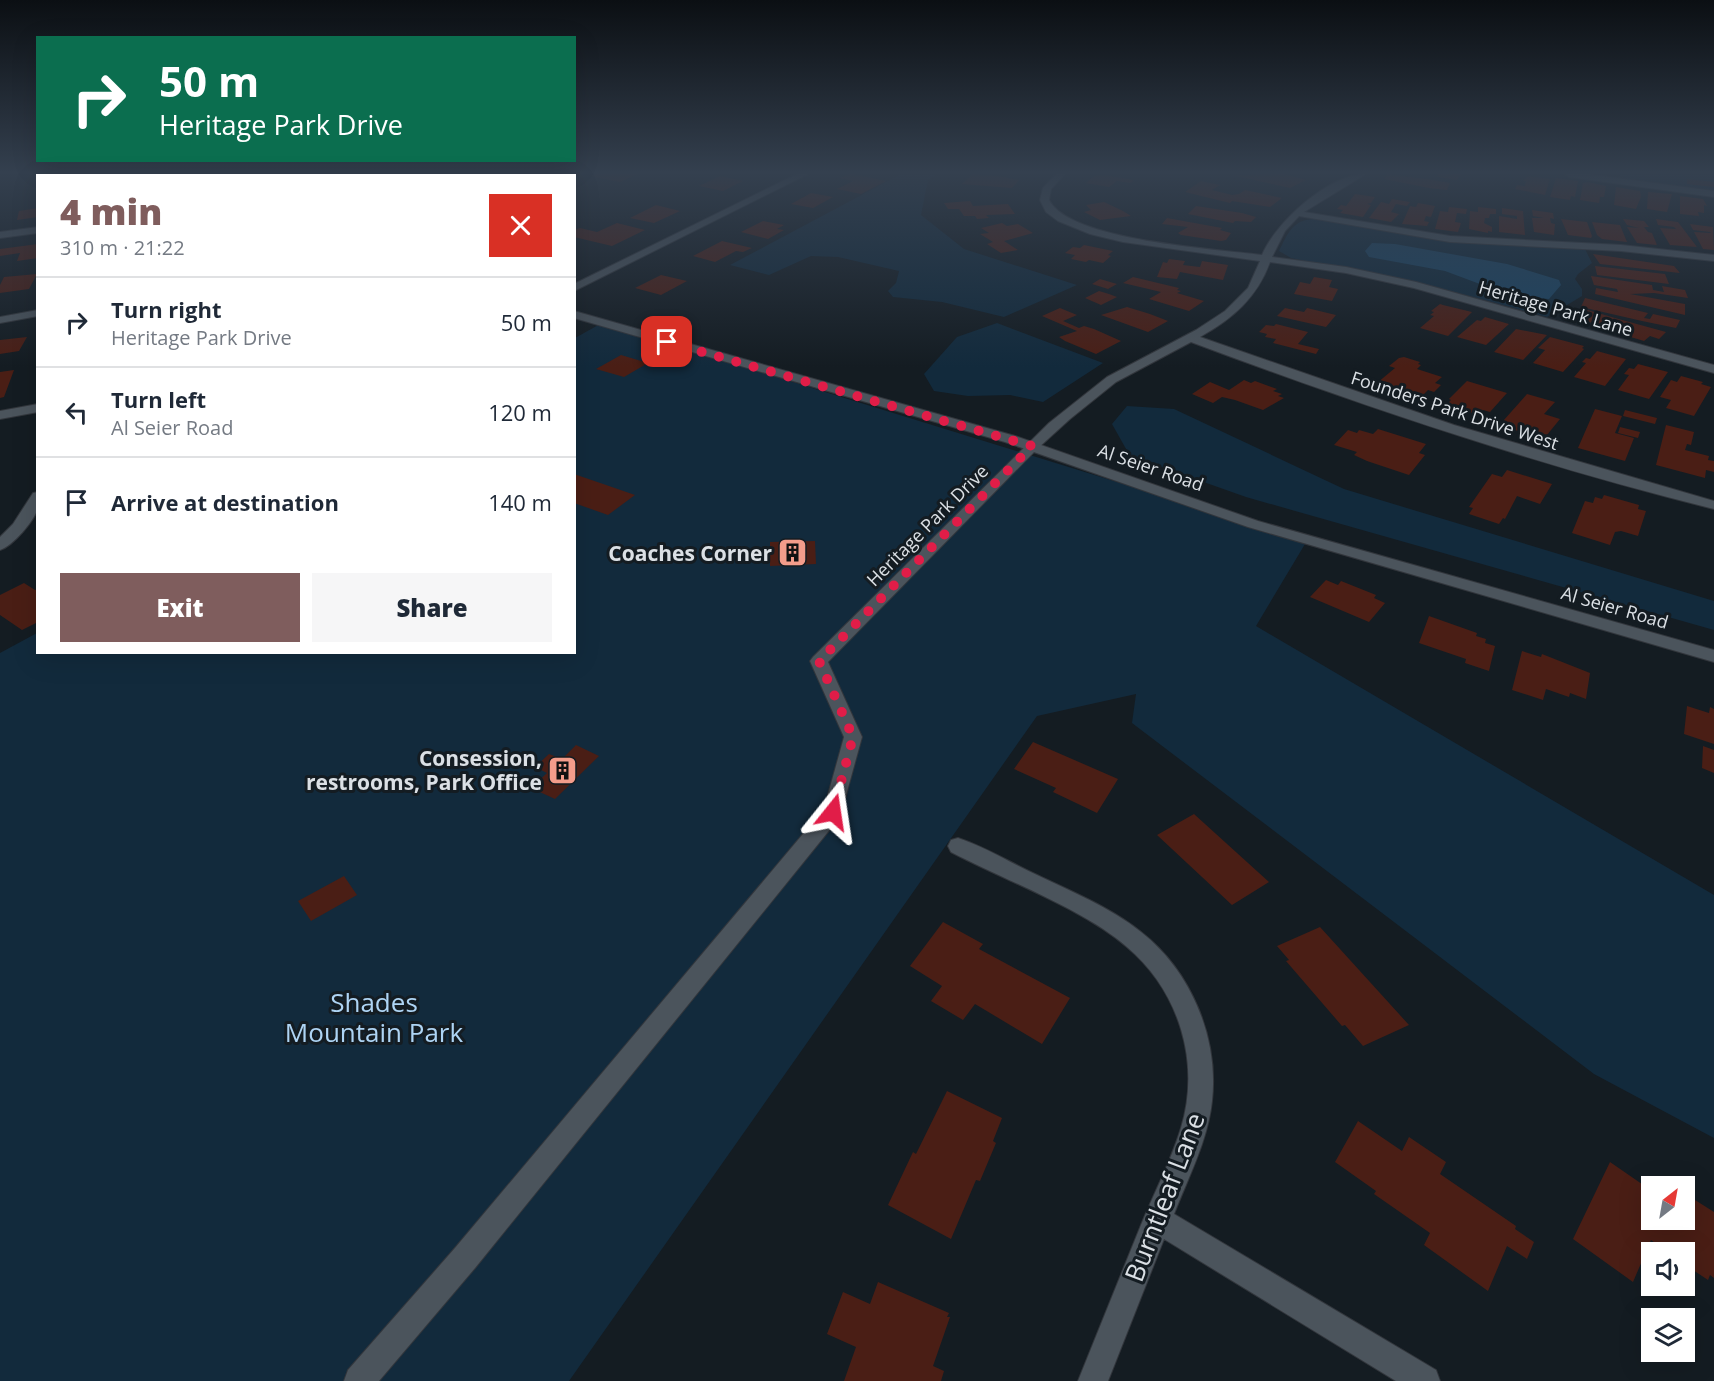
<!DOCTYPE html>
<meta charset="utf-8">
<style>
body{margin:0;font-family:"Open Sans",sans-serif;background:#f6f6f7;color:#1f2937;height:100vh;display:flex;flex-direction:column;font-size:22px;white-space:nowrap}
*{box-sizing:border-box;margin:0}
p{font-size:20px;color:#747a83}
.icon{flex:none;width:33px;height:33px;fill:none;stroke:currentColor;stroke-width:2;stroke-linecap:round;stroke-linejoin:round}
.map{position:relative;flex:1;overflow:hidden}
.drawer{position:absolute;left:36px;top:174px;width:540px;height:480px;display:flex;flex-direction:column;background:#fff;border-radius:0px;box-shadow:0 6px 24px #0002}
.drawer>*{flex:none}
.guide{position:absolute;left:36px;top:36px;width:540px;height:126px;border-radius:0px;box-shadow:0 6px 24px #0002;background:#0b6e4f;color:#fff;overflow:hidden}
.needle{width:39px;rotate:31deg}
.fabs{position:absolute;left:1641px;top:1176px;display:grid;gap:12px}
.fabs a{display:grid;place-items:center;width:54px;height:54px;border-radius:0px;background:#fff;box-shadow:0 6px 24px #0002;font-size:30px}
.pin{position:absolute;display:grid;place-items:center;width:51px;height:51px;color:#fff;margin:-26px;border-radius:12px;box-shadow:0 3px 9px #0006}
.me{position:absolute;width:66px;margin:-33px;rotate:15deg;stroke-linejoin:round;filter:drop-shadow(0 0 4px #0008)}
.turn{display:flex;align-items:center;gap:21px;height:126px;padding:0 24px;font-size:27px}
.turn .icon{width:78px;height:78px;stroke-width:2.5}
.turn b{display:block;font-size:42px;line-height:51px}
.round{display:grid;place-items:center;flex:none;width:63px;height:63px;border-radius:0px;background:#f6f6f7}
.summary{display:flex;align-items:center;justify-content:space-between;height:102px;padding:0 24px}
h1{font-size:36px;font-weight:800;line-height:45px;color:#7f5d5d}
.cta{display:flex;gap:12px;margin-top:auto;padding:12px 24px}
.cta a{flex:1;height:69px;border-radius:0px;background:#7f5d5d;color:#fff;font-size:24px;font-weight:800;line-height:69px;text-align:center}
.cta a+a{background:#f6f6f7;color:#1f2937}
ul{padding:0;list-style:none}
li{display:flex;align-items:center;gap:18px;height:90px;padding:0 24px;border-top:2px solid #e0e1e3}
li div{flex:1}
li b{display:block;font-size:22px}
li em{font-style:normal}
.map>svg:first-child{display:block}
</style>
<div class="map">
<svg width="1714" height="1381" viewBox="0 0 1714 1381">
<rect width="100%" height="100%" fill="#141c22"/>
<!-- green -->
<path fill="#122a3c" d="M901 174H937L928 180 921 215 964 249 1077 285 1004 317 942 302 893 297 888 291 896 283 899 271 838 257 811 256 769 275 730 265Z
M1619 174H1714V193L1621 180Z
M1315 219 1440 241 1585 249 1592 263 1578 274 1575 279 1582 289V296L1547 317 1436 287 1291 258 1279 251C1288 233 1293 219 1315 219Z
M602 323 1253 524 1250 528 1305 544 1256 626 1714 895V1138L1594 1074 1132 723 1136 694 1037 716 569 1381H0V653L37 633 38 652H574L575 338Z
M997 323 1103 363 1043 402 1010 395 968 396 934 391 924 374 957 337Z
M1127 406 1174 409 1344 489 1714 601V630L1246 497 1130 456 1112 424Z"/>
<!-- water -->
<path fill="#1b4463" d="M1372 243 1395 244 1507 264 1559 280 1561 285 1549 299 1512 296 1445 271 1369 257 1365 251Z"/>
<!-- building -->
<path fill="#4a1e15" d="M596 174H638L620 182 590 176Z
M848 174H853L886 181 861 194 837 189 853 181 840 178Z
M973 174 1007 177 1006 178 1019 180 1012 188 962 184Z
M1284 174 1306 180 1290 188 1232 175Z
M1387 174 1433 180 1450 183 1447 190 1429 188 1384 179Z
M1439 174H1461L1457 180 1437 177Z
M1104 175 1134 180 1131 183 1117 181 1109 187 1086 183 1094 176Z
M720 176 743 181 723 191 699 186Z
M1528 176 1550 179 1545 195 1515 189 1517 185 1525 186 1526 181H1523Z
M1556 178 1578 181 1575 197 1571 196 1570 200 1550 197Z
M1687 179 1714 182V187L1687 184Z
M1201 181 1220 185 1212 190 1232 195 1239 194 1245 190 1282 198 1270 207 1232 201 1230 203 1185 192Z
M1587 182 1606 186 1604 197H1600L1599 203 1580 200 1583 183Z
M1616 187 1640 191 1641 197 1636 209 1614 205Z
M1648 192 1672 194 1667 212 1647 209Z
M811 193 833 197 813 208 791 204Z
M1355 194 1375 197 1371 203 1367 204 1371 205 1363 217 1340 213 1343 210 1337 209 1341 205 1346 206Z
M1680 196 1703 199 1707 206 1704 205V213L1698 212 1699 216 1680 214Z
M1392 199 1410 202 1407 206 1396 204 1391 212 1399 214 1391 222 1369 218 1381 202 1389 204Z
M970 201 973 206 1008 204 1015 214 986 215 989 218 977 219 975 216H964L959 209H948L944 203Z
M1104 202 1123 211 1131 216 1100 220 1084 212 1091 210 1086 205Z
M1418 203 1435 206 1431 217 1426 216 1424 221 1429 222 1427 226 1402 224 1410 206 1416 207Z
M656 205 680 211 654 223 630 218Z
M1196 206 1242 213 1256 217 1251 222 1235 221 1233 223 1188 214Z
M1449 207 1467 209 1466 214 1457 213 1455 222 1461 223 1458 232 1435 229 1440 211 1448 212Z
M1478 207 1496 209V214H1490L1489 218H1485L1484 223 1492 227V232L1488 231V233L1469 229 1470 211 1478 212Z
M38 208V217L17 220 19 211Z
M1502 208 1523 211 1525 235 1499 232V216L1517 219V216L1502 214Z
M1532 210 1553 213 1554 219 1550 218 1551 223 1555 224 1554 235 1534 232 1532 218H1544L1533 216Z
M1167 218 1222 228 1220 230 1231 233 1226 240 1221 241 1181 235 1178 233 1188 227 1162 224Z
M1561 219 1587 222 1592 236 1591 238 1568 235Z
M1623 219 1644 221 1649 227H1644L1648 232 1652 233 1657 245 1637 243 1627 227 1639 228 1627 225Z
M1656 219 1678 222 1697 247 1670 245 1660 228 1676 229 1674 227 1658 225Z
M763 221 784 225 777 229 784 230 768 239 741 232Z
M1592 222 1620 225 1627 242 1602 239 1597 235Z
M617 223 645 230 612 246 574 237V230L580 228 597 232Z
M1002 223 1007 226 1018 224 1033 233 1004 241 1018 250 1001 253 987 244 993 242 980 234 989 233 981 228Z
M1690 224 1713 227 1714 250 1703 249 1694 232 1711 233 1710 232 1693 230Z
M722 241 752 248 743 252 736 251 715 262 693 256Z
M38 244V258L17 261 20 253 0 256V249Z
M1084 245 1113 251 1108 255 1111 256 1103 263 1089 260 1086 262 1071 259 1075 255 1065 253 1073 247 1080 248Z
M1593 254 1674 266 1680 273 1600 264Z
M1169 259 1185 261 1183 265 1200 267 1202 261 1228 265 1223 280 1180 272 1177 279 1157 277 1163 262 1167 263Z
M1595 266 1665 274 1669 284 1597 275Z
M37 274 29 289 0 293V285L4 277Z
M661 275 687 281 661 295 635 288Z
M1591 276 1652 285 1653 290 1664 292 1662 286 1685 290 1688 298 1654 293 1630 294 1685 304V315L1595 294 1596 288 1618 292 1617 289 1594 285Z
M1133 277 1179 288 1177 290 1181 291 1177 293 1204 301 1189 311 1149 299 1161 292 1123 283Z
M1314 277 1332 280 1329 287 1338 289 1332 301 1294 294 1300 282 1310 284Z
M1100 279 1117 284 1108 289 1092 284Z
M1099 291 1109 294 1117 297 1101 305 1085 298Z
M1585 298 1648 313 1644 318 1650 319 1653 314 1680 320 1676 328 1642 321 1581 307Z
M1440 304 1443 305 1472 312 1448 336 1420 328 1434 316 1430 315 1434 312 1431 311Z
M1127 307 1150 314 1168 321 1148 332 1101 315Z
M1060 308 1077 315 1063 321 1079 328 1084 326 1094 329 1121 341 1096 354 1065 341 1059 337 1077 331 1042 316Z
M1285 308 1304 312 1307 308 1336 315 1326 327 1277 316Z
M1581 308 1615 318 1666 332 1659 339 1650 336 1644 341 1624 335 1628 332 1569 317Z
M1485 317 1509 324 1486 345 1457 337 1477 320 1481 321Z
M1276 324 1308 332 1298 344 1319 349 1316 354 1273 343 1276 339 1265 337 1267 334 1259 332 1266 325 1274 326Z
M1516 329 1547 335 1523 360 1494 352Z
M27 337 19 351 0 354V340Z
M1550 337 1584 346 1582 348 1584 349 1563 372 1533 363 1545 350 1538 348Z
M1597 351 1626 359 1605 386 1574 377 1586 363 1582 362 1586 358 1590 359Z
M621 355 648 363 624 377 596 369Z
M1404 357 1420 362 1418 364 1421 365 1417 369 1442 377 1435 383 1441 385 1434 392 1428 390 1421 397 1377 383 1395 368 1389 366 1399 358Z
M1638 364 1668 372 1649 399 1618 390 1629 375 1624 374 1629 368 1634 369Z
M14 370 4 397 0 398V372Z
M1681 376 1703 382 1701 384 1711 387 1694 416 1666 408 1671 400 1660 397 1671 380 1677 382Z
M1244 380 1251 383 1255 381 1277 389 1273 391 1282 394 1278 396 1284 398 1263 410 1235 400 1222 397 1213 403 1192 394 1210 382 1229 390Z
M1467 381 1507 393 1490 412 1483 410 1479 415 1446 405 1451 400 1449 399Z
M1527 394 1555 402 1544 414 1560 419 1547 435 1540 433 1536 436 1508 428 1511 424 1503 421Z
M1595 409 1622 416 1615 433 1634 438 1625 461 1578 448Z
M1625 410 1657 418 1655 424 1623 416Z
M1666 425 1694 432 1691 445 1687 444 1685 450 1709 456 1708 460 1714 461V472L1706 470 1705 478 1656 465Z
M1620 427 1640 432 1638 438 1618 433Z
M1378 429 1426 444 1419 453 1425 455 1409 475 1367 461 1354 455 1357 452 1334 445 1348 430 1357 433 1359 430 1373 434Z
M1507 470 1552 484 1540 504 1517 496 1505 519 1503 518 1499 524 1469 514 1473 508 1469 507 1492 474 1502 477Z
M574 474 609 486 635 495 608 515 574 503Z
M1604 495 1639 505 1638 509 1646 511 1638 536 1621 531 1615 532 1610 545 1572 533 1585 501 1593 503 1595 497 1602 499Z
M815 541 816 564 770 566V542Z
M1326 580 1338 585 1341 581 1376 595 1374 598 1385 603 1369 622 1310 597Z
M24 583 35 590 38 589V622L22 630 0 615V595Z
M1429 616 1477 633 1476 636 1486 639 1485 643 1495 646 1489 671 1465 663 1466 659 1419 643Z
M1522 651 1541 657 1542 654 1590 673 1586 699 1570 693 1569 697 1546 689 1543 700 1512 690Z
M1687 706 1709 713 1710 707 1714 709V744L1684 734Z
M1033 742 1118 779 1097 813 1053 792 1056 788 1014 769Z
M576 745 599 756 555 799 531 788 547 773 535 767 549 754 562 759Z
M1703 746 1714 750V773L1702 768Z
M1194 814 1269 882 1232 905 1157 835Z
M344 876 357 895 311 921 298 901Z
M943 922 983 944 979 949 1070 998 1042 1044 975 1004 963 1020 931 1001 942 986 910 966Z
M1320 927 1409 1025 1363 1046 1345 1025 1342 1026 1286 961 1289 960 1277 946Z
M947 1091 1002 1118 993 1141 996 1143 980 1181 976 1180 951 1239 888 1205 913 1152 916 1154Z
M1358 1121 1402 1151 1409 1137 1446 1162 1440 1174 1516 1226 1515 1229 1534 1242 1527 1259 1507 1246 1488 1291 1424 1245 1430 1233 1374 1194 1376 1191 1335 1162Z
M1610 1162 1652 1191V1220H1684V1193L1714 1212V1278L1710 1275 1708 1280 1684 1264V1252H1668L1651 1240 1633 1282 1573 1239Z
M878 1282 949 1313 947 1317H950L933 1366 944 1371 941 1381H844L856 1347 827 1334 843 1292 870 1304Z"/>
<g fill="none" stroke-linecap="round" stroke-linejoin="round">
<defs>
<path id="minor" d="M133 174H141V176H133Z
M297 174H308L296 176Z
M544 174H555L543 176Z
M797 174H808L574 291V284Z
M1056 174H1065L1051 189 1049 200C1070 241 1217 249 1262 255 1276 222 1329 174 1366 174L1304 212 1450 236 1621 245 1714 255V261L1621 251 1450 242 1299 216 1285 231 1272 257 1346 267 1416 282 1714 365V373L1414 288 1346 273 1270 262C1257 298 1232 319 1200 337L1454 425 1714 501V509C1537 465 1362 406 1191 342L1116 382 1070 419 1037 449 828 662 862 737 840 817 475 1268 379 1381H344L348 1370 455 1248 824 809 844 737 810 661 813 657 1049 423 1107 377 1196 330 1225 311 1248 288 1260 261 1123 242 1090 234 1058 221 1046 212 1040 200 1043 188Z
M1565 174H1587L1714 191V197L1569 177Z
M38 227V233L0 238V232Z
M38 404V412L0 419V411Z
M38 492C38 496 38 502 38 507 36 519 13 546 0 550V537L13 524 33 493Z
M958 838C985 847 1011 863 1037 875 1072 892 1110 907 1141 932 1191 971 1219 1038 1212 1101 1208 1140 1188 1178 1174 1214L1436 1370 1440 1381H1396L1164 1239 1108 1381H1078C1099 1329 1120 1277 1141 1225 1154 1193 1171 1161 1181 1128 1201 1062 1179 991 1127 947 1082 908 1004 880 951 852L948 846 951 840Z"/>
<path id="tertiary" d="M38 310V316L0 323V317Z
M574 311 1015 436 1258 521 1714 650V662L1248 527 1005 442 574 318Z"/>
</defs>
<!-- minor casing -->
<use href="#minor" stroke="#32363c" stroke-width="2"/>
<!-- tertiary casing -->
<use href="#tertiary" stroke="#32363c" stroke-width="2"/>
<!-- minor -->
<use href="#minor" fill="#4b545c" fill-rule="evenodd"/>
<!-- tertiary -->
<use href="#tertiary" fill="#4b545c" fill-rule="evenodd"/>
</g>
<!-- sky -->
<linearGradient id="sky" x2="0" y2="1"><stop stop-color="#0b0f13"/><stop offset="0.47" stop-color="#34404f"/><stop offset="1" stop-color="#34404f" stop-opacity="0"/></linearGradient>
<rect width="1714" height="367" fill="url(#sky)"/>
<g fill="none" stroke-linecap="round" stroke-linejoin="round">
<!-- route -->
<path stroke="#e11d48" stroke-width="10" stroke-dasharray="0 18" d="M667 342 1032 446 819 661 853 737 833 812"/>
</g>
<!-- icons -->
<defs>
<symbol id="building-square" viewBox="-11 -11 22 22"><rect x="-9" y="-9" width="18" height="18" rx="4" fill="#f49d8b" stroke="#141c22"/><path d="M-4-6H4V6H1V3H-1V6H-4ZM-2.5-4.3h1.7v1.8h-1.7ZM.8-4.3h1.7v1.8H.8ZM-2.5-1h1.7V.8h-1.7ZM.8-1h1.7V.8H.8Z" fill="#111"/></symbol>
</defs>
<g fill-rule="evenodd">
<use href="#building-square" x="776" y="536" width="33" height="33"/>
<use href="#building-square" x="546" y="754" width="33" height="33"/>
</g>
<g text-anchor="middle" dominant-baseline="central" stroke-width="6" stroke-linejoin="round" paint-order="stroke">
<!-- far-street labels -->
<g font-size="18" fill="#dbe0e5" stroke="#141c22">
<text transform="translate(1556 308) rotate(16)">Heritage Park Lane</text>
<text transform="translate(1455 410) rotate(18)">Founders Park Drive West</text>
<text transform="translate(1151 467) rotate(19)">Al Seier Road</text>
<text transform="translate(927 525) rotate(-45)">Heritage Park Drive</text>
<text transform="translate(1615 607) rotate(16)">Al Seier Road</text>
</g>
<!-- poi labels -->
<g font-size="21" font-weight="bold" fill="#dbe0e5" stroke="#141c22" text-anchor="end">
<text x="772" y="553">Coaches Corner</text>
<text x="542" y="758">Consession,<tspan x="542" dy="24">restrooms, Park Office</tspan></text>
</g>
<!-- near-park labels -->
<g font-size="26" fill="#aed4f4" stroke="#141c22">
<text x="374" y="1002">Shades<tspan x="374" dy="30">Mountain Park</tspan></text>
</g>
<!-- near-street labels -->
<g font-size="26" fill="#dbe0e5" stroke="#141c22">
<text transform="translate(1164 1197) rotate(-69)">Burntleaf Lane</text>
</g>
</g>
</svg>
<div class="fabs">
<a><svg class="needle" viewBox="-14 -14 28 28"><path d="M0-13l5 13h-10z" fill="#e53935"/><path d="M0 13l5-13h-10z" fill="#747a83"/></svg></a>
<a><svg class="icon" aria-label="sound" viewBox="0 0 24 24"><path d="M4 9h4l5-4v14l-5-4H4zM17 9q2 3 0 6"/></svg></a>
<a><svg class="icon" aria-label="layers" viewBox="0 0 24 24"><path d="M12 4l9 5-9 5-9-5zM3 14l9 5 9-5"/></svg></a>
</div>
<div class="pin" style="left:667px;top:342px;background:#d93025"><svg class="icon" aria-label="arrive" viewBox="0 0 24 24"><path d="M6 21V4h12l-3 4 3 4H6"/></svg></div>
<svg class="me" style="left:833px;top:812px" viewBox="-20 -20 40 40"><path d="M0-17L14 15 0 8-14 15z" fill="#e11d48" stroke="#fff" stroke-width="4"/></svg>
<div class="guide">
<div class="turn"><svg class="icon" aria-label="right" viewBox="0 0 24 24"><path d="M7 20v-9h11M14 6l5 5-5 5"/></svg><div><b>50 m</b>Heritage Park Drive</div></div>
</div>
<section class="drawer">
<div class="summary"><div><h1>4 min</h1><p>310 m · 21:22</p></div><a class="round" style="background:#d93025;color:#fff"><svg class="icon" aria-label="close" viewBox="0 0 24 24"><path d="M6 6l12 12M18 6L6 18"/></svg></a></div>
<ul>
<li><svg class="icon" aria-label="right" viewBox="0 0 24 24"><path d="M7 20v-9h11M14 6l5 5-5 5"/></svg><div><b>Turn right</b><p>Heritage Park Drive</p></div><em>50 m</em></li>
<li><svg class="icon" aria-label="left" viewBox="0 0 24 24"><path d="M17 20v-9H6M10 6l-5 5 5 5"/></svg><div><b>Turn left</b><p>Al Seier Road</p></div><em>120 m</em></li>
<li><svg class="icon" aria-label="arrive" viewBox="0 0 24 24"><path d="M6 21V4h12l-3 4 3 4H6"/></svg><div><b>Arrive at destination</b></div><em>140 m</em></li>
</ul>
<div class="cta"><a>Exit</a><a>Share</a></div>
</section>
</div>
